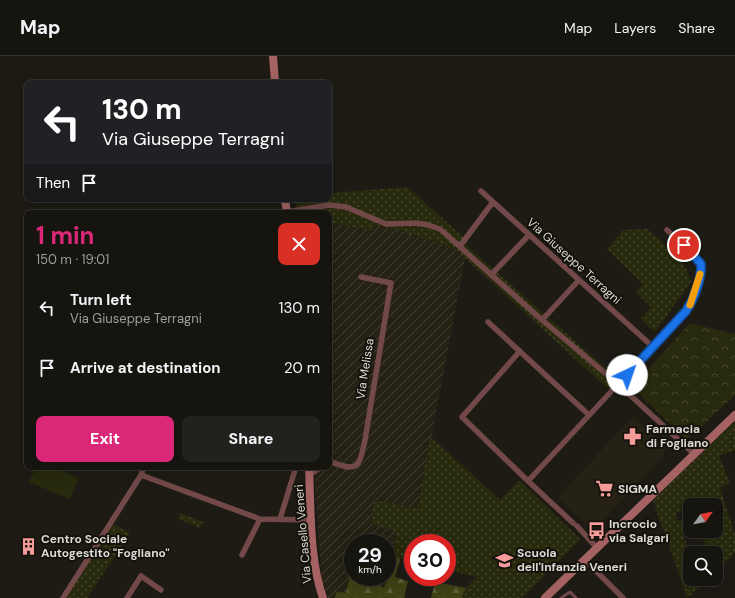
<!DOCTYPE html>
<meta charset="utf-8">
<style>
body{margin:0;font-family:"DM Sans",sans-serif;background:#23211d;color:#f1f3f6;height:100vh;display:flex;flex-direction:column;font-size:15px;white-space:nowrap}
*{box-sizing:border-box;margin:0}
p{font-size:13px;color:#9e9e9e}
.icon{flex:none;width:22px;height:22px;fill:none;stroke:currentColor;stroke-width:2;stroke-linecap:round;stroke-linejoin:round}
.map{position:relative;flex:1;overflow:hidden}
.details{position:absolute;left:24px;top:154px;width:308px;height:260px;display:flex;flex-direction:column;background:#16140f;border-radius:8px;box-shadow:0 4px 16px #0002,0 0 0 1px #35332f}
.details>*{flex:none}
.banner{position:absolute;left:24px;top:24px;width:308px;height:122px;border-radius:8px;box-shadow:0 4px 16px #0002,0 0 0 1px #35332f;background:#202124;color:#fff;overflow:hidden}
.needle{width:26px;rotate:57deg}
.fabs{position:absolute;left:683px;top:442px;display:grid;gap:8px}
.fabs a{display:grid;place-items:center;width:40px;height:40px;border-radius:8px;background:#16140f;box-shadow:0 4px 16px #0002,0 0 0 1px #35332f;font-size:20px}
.speed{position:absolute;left:344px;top:478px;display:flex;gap:8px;font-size:20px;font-weight:700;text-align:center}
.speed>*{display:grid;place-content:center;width:52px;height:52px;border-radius:50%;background:#16140f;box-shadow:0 4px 16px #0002,0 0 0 1px #35332f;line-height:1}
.speed small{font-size:10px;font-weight:400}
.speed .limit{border:6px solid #d22;background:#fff;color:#111}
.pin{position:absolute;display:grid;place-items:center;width:34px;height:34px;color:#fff;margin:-17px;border:2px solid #fff;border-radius:50%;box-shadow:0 1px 4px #0007}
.me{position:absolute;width:44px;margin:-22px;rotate:42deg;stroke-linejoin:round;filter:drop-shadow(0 0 3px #0008)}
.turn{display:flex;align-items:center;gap:14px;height:84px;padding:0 12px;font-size:18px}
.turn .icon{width:52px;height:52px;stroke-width:2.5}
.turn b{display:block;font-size:28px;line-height:34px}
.then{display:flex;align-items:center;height:38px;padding:0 12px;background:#0003;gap:8px;font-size:15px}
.round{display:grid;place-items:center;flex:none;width:42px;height:42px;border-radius:8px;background:#23211d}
.head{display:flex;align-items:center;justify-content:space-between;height:68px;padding:0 12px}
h1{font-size:24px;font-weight:700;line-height:30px;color:#db2777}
.primary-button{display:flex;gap:8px;margin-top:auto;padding:8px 12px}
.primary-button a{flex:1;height:46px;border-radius:8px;background:#db2777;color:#fff;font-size:16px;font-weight:700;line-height:46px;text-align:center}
.primary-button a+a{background:#23211d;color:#f1f3f6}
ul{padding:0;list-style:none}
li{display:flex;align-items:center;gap:12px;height:60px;padding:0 12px}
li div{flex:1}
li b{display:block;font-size:15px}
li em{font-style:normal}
header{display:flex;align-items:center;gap:24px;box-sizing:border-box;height:56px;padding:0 20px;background:#16140f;border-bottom:1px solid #35332f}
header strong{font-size:19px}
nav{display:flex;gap:22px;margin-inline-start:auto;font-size:14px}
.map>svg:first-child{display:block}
</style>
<header>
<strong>Map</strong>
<nav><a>Map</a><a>Layers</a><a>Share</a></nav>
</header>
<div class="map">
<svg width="735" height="542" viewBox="0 0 735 542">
<defs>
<pattern id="industrial-furrows" width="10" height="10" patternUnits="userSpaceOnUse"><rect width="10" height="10" fill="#252114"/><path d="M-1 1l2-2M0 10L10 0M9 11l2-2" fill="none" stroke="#444135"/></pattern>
<pattern id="grass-dots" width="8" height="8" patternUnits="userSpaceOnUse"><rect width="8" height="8" fill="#282a0d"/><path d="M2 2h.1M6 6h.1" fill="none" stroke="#474830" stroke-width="1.8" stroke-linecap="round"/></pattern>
<pattern id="forest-firs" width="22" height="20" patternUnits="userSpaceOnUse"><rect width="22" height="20" fill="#3f4214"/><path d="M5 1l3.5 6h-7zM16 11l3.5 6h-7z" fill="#5a5d35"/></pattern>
<pattern id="park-crowns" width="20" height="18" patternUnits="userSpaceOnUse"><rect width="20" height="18" fill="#282a0d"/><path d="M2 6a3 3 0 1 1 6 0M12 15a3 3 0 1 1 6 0" fill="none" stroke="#474830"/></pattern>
</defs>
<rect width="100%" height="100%" fill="#1d1b14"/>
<!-- built -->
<path fill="#252114" d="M633 360 665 390 664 400 593 474 558 441Z"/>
<!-- industrial -->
<path fill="url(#industrial-furrows)" d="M329 166 373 175 375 169 407 176 406 178 436 185 455 193 465 202 418 453 374 444 396 475 394 501 384 533 355 521H387V487H353V520L350 519 346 537 336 536 335 542H328L322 529 314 411H329Z"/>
<!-- grass -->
<path fill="url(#grass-dots)" d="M407 131 468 185 465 188 617 322 608 333 455 193 436 185 406 178V176L375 169 373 175 329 166V157H297L295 143H329V137Z
M647 173C666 190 684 200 691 226L655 276 640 263 651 251 636 236 643 228 607 193 623 174Z
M735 366V394L719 400 730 427 720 431 735 479V497L716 515V497H707L703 483 699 484 696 475H716V449H690V455L687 447 680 449 682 455 676 457 678 465 690 462V472L682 475 690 498V523H708L687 542 653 444Z
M430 380 500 444 519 424 580 483 522 542H461L466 532 476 521 447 514V487H413V506L394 501 396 475 372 468 374 444 418 453Z
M180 457 203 466 200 472 178 463Z
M111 467 130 477 87 542H63Z"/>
<!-- forest -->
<path fill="url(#forest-firs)" d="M394 501 400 503 395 521 408 525 404 542H335L336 536 346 537 350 519 384 532Z
M435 526 466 532 461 542H431Z"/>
<!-- park -->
<path fill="url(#park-crowns)" d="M690 267 735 278V339L697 375 686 383 632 331Z"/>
<!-- pitch -->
<path fill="#282a0d" d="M36 411H54L79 422 70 443 29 426Z"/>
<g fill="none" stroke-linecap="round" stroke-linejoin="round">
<!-- lane -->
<path stroke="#724948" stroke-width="3" d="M561 542 570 536 576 542"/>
<!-- street -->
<path stroke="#724948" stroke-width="5.5" d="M481 135 653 291
M287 156 329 149 346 151 386 168 417 167 428 169 440 173 542 264 618 328 694 398
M460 190 493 146
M491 219 529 179
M542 264 579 224
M488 266 589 359
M520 295 462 361 528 425 686 255C694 242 702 224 701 208L693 197 667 174
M329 405C358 417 359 412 365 384L391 227 361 221
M141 419 144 411
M309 419 322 411
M528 425 573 467
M280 463 295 414
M577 470 597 492
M242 499 260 463
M585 504 623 542
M63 542 141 419 260 463 312 464
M127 542 141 520 161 534"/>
<!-- secondary -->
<path stroke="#a46262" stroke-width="8" d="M273 0 275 27
M285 143 287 157
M309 411C311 453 309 502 323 542
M545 542 735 359"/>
</g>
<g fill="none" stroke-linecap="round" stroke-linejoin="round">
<defs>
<path id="route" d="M627 319 686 255C694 243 702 223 701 208L684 189"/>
</defs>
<!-- route casing -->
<use href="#route" stroke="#114b97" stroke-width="10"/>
<!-- route -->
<use href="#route" stroke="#1a73e8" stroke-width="7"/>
<!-- slow -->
<path stroke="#f59e0b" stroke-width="7" d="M690 249 700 218"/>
</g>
<!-- icons -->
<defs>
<symbol id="pharmacy-bare" viewBox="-9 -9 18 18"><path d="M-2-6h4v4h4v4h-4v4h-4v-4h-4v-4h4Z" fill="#f59b9a" stroke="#14120b" stroke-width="2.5" paint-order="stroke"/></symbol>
<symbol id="supermarket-bare" viewBox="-9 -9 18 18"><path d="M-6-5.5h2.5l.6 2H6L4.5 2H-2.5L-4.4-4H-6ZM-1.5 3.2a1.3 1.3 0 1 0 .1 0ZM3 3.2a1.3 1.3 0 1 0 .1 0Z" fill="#f59b9a" stroke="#14120b" stroke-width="2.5" paint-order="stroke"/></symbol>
<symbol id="bus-bare" viewBox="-9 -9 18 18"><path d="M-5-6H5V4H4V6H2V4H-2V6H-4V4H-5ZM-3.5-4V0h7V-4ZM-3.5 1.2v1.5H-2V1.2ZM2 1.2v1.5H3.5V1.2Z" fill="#f59b9a" stroke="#14120b" stroke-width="2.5" paint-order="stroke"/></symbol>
<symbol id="building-bare" viewBox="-9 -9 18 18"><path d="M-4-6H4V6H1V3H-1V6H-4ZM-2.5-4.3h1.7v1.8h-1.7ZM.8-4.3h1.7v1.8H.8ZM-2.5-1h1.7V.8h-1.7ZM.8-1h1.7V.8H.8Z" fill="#f59b9a" stroke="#14120b" stroke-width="2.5" paint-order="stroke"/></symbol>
<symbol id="school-bare" viewBox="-9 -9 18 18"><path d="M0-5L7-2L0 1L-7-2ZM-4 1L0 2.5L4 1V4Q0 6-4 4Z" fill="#f59b9a" stroke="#14120b" stroke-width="2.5" paint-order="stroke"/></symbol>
</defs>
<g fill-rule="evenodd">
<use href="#pharmacy-bare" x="620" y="368" width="25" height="25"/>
<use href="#supermarket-bare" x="592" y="420" width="25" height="25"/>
<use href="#bus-bare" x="584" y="462" width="25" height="25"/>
<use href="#building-bare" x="16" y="478" width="25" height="25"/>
<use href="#school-bare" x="492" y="492" width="25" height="25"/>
</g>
<g text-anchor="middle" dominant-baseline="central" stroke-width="4" stroke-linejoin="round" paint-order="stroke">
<!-- street labels -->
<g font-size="12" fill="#dcdbd6" stroke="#14120b">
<text transform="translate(574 205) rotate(42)">Via Giuseppe Terragni</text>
<text transform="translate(365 313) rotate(-81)">Via Melissa</text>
<text transform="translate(303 478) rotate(-95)">Via Casello Veneri</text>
</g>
<!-- poi labels -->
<g font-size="12" font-weight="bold" fill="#dcdbd6" stroke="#14120b" text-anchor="start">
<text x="646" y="373">Farmacia<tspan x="646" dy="14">di Fogliano</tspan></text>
<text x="618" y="433">SIGMA</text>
<text x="609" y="468">Incrocio<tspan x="609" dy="14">via Salgari</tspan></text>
<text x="41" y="483">Centro Sociale<tspan x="41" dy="14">Autogestito "Fogliano"</tspan></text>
<text x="517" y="497">Scuola<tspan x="517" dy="14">dell'infanzia Veneri</tspan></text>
</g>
</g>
</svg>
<div class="fabs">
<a><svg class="needle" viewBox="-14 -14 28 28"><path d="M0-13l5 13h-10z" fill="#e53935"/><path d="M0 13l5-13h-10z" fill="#9e9e9e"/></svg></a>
<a><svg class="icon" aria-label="search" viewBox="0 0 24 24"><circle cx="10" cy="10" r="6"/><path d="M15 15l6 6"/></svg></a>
</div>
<div class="speed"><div>29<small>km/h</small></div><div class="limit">30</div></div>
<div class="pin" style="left:684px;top:189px;background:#d93025"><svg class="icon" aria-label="arrive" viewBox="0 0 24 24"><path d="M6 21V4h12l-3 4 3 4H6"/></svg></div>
<svg class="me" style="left:627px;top:319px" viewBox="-20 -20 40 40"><circle r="19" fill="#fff"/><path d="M0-13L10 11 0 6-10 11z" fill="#1a73e8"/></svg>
<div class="banner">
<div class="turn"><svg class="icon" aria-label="left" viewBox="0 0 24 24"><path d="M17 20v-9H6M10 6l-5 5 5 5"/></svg><div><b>130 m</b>Via Giuseppe Terragni</div></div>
<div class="then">Then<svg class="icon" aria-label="arrive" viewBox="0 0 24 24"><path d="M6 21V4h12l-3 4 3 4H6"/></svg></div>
</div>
<section class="details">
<div class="head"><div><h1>1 min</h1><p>150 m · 19:01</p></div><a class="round" style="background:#d93025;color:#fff"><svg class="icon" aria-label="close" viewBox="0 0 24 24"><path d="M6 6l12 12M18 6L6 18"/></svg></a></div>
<ul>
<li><svg class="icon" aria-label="left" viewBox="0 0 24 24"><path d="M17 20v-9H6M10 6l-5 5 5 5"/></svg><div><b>Turn left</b><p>Via Giuseppe Terragni</p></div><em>130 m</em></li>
<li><svg class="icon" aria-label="arrive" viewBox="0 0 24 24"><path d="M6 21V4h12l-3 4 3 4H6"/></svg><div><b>Arrive at destination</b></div><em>20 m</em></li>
</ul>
<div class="primary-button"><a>Exit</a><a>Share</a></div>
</section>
</div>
